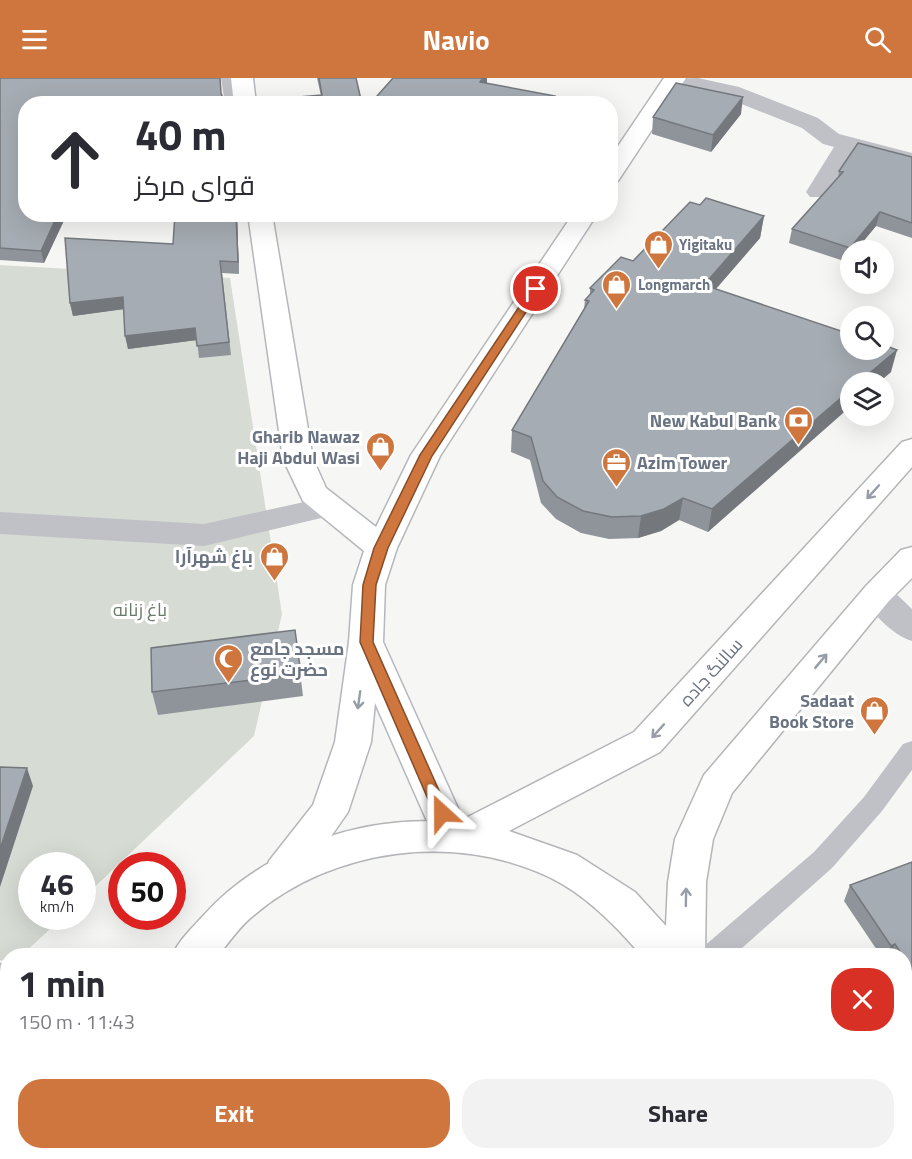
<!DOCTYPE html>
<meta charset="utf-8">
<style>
body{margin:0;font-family:"Titillium Web",Cairo,sans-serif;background:#f2f2f3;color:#2b2b33;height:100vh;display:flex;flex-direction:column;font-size:22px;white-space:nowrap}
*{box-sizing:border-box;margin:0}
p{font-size:20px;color:#7c7c81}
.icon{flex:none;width:33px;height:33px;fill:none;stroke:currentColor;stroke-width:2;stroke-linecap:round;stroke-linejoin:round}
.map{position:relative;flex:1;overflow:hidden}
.sheet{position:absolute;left:0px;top:870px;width:912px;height:212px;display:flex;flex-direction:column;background:#fff;border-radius:24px 24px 0 0;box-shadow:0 6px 24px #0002}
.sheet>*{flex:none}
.guide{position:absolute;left:18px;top:18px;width:600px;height:126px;border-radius:24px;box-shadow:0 6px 24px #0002;background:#fff;color:#2b2b33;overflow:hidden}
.tools{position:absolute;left:840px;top:162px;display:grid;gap:12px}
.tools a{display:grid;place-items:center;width:54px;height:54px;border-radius:50%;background:#fff;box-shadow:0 6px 24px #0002;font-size:30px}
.speed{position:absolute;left:18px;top:774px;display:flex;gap:12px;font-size:30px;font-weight:700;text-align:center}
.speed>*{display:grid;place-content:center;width:78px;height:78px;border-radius:50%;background:#fff;box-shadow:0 6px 24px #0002;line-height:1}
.speed small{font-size:15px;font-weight:400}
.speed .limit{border:9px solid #d22;background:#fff;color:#111}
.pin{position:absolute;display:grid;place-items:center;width:51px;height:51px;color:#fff;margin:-26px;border:3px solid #fff;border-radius:50%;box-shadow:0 2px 6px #0007}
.me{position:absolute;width:66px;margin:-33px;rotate:336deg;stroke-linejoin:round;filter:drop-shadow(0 0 4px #0008)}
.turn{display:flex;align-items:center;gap:21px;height:126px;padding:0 18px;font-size:27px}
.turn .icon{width:78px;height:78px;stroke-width:2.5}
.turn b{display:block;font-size:42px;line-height:51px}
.round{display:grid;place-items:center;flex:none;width:63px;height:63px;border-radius:24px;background:#f2f2f3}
.summary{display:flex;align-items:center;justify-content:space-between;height:102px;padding:0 18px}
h1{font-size:36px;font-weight:700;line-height:45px}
.button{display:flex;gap:12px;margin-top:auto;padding:12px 18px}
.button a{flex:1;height:69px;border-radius:24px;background:#ce763d;color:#fff;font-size:24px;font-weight:700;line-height:69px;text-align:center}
.button a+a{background:#f2f2f3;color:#2b2b33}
header{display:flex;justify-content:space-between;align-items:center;height:78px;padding:0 18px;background:#ce763d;color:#fff;font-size:27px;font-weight:700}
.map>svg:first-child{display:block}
</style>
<header><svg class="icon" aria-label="menu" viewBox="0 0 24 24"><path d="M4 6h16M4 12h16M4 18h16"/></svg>Navio<svg class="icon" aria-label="search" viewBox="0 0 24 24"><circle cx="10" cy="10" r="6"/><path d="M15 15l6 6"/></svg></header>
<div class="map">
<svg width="912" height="1081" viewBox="0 0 912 1081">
<rect width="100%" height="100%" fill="#f6f7f4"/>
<!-- green -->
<path fill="#d6dbd4" d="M0 187 230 200 282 536 254 658 83 820 82 788H32V838L63 839 22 877 8 878 7 883 0 882Z"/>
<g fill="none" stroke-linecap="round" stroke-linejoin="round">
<defs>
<path id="secondary" d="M231 0H253L256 26H234Z
M664 0H686L618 103 610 105V80Z
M248 136H272L313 381 326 410 376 449 411 377 573 136H597L440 378 397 470 385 507 383 564 470 757 464 768 451 773 438 768 375 625 371 664 348 734 297 807 283 811 269 807 264 795 269 783 313 727 335 664 349 564 353 507 364 473 303 423 283 381Z"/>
<path id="highway" d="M912 361V389L660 674 509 753 577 777 635 814 666 848 668 804 675 761 704 697 866 508 901 472 912 469V500L888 524 732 715 713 761 706 804 705 878H642C615 847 586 817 549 799 455 754 333 770 254 837 240 848 229 864 218 878H172C179 862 191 851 203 838 264 770 365 735 456 745L634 654 902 364Z
M118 1074H162L164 1081H120Z
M693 1074H737L736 1081H692Z"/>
</defs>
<!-- secondary casing -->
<use href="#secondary" stroke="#b4b7bc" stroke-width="3"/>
<!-- highway casing -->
<use href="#highway" stroke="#b3b5b9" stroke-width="3"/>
<!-- lane -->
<path fill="#bfc1c6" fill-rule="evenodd" d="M221 0H235L240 26H225Z
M912 663V692L882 733 832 790 733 878H700L703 869 814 774 864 719 903 666Z"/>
<!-- street -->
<path fill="#bfc1c6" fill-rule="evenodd" d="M698 0 739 9 818 40 839 56 912 75V89L854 74 826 119H810L806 114 834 69 823 66 802 50 724 19 666 6 663 1Z
M327 419 338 422 342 429 338 436 204 468 0 456V434L204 446Z
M877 504 888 508 912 531V563C892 557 871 534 861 516L866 508Z
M0 885H8V921H0Z
M8 1013V1055L0 1057V1015Z"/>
<!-- secondary -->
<use href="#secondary" fill="#fff" fill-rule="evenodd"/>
<!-- highway -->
<use href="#highway" fill="#fff" fill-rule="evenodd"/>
</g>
<!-- wall -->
<path fill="#8f949a" d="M0 0 26 26 67 136 44 185 0 182Z
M317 0H356L362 26 321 18Z
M741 36 711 74 652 56 653 39Z
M912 79V160L876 148 856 172H850V179L847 184 789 165 792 151 838 100 839 93Z
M700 127 764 138 760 160 716 211 891 294 879 304H850L708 454 679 442 661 453 638 460 609 461 581 455 556 441 541 425 530 382 511 374 512 352 584 231 585 222 590 217V210L633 183Z
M175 136H237L239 196 222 195 231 277 199 280 197 262 128 271 123 231 73 238 70 225 173 166Z
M295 552 303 618 158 637 152 614Z
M912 784V917L904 906V878H881L844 823 850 807Z
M912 933V982L904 971V936Z"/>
<!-- shaded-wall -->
<path fill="#74787d" d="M483 0H487V8L480 4Z
M555 18V26H550Z
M743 19 741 36 711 74 713 57Z
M880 134 876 148 856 172H850V179L847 184 850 170Z
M58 136H67L44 185 41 173Z
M236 136H237L239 196 238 184Z
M764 138 760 160 701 228 704 207Z
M123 219 125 231 73 238 70 225Z
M195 250 197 262 128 271 125 258Z
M897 272 891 294 879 304H859Z
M850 312V329L708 454 712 431Z
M683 420 679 442 661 453 638 460 641 438Z
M27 690 33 708 0 809V771Z
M895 866 890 878H887L891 868Z"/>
<!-- building -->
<path fill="#a6acb3" stroke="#74787d" stroke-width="1.5" d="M0 0H220L221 15 225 26H26V136H58L41 173 0 170Z
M319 0H356L362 26H300L299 19 322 17Z
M393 0H483L480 4 555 18 550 26H370Z
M676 5 743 19 713 57 653 39Z
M858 65 912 79V145L880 134 850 170 792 151 843 94 839 93Z
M706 120 764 138 704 207 850 256V272H884V267L897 272 859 304H850V312L712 431 683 420 664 431 641 438 612 439 583 433 557 419 543 403 531 359 512 352 589 223 585 222 594 212 590 210 621 179 633 183 690 124 700 127Z
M175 136H236L238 184 220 183 229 264 197 268 195 250 125 258 123 219 70 225 65 160 173 166Z
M295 552 301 596 152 614 151 570Z
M0 689 27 690 0 771Z
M912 784V891L904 880V878H903L895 866 891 868 850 807Z
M912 933V957L904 946V936Z"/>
<!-- one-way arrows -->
<defs><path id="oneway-shaft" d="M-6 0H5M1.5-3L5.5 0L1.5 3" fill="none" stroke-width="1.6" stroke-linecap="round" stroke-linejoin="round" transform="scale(1.5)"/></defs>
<g stroke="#979da8">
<use href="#oneway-shaft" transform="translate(873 414) rotate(132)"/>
<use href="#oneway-shaft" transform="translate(821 583) rotate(-50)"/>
<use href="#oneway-shaft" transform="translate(359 622) rotate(98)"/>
<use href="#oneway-shaft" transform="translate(658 653) rotate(132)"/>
<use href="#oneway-shaft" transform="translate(686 819) rotate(-89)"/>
</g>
<!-- route -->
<path fill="#ce763d" stroke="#864d28" stroke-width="1.5" d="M536 207 541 211 432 378 388 470 376 507 373 564 449 735 442 742 434 735 360 564 363 507 374 470 420 377 531 211Z"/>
<!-- icons -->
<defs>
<symbol id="shop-pin" viewBox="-11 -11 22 30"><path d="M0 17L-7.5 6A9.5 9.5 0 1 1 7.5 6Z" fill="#ce763d" stroke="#fff"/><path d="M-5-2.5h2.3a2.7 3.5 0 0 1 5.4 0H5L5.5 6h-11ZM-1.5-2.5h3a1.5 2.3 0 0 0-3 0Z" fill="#fff"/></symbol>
<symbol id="bank-pin" viewBox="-11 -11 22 30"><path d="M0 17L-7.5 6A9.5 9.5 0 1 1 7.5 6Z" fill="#ce763d" stroke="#fff"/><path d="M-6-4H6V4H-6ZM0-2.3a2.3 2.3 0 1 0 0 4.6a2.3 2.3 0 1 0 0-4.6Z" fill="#fff"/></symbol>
<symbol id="office-pin" viewBox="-11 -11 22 30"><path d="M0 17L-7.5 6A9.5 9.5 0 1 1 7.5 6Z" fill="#ce763d" stroke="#fff"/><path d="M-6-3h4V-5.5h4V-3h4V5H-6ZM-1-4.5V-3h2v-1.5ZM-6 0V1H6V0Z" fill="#fff"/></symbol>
<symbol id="mosque-pin" viewBox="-11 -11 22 30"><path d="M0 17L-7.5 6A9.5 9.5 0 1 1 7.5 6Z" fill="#ce763d" stroke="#fff"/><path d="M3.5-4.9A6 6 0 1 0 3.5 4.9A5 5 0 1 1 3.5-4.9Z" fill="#fff"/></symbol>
</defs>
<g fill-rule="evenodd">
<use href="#shop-pin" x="642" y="150" width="33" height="45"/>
<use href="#shop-pin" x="600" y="190" width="33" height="45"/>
<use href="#bank-pin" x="782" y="326" width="33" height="45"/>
<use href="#shop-pin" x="364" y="352" width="33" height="45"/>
<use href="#office-pin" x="600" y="368" width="33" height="45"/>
<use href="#shop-pin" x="258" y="462" width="33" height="45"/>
<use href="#mosque-pin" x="212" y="564" width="33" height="45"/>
<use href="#shop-pin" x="858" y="616" width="33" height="45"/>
</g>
<g text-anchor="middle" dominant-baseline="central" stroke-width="6" stroke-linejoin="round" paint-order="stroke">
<!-- far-poi labels -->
<g font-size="15" font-weight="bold" fill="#6a7382" stroke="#fff" text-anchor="start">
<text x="679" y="166">Yigitaku</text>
<text x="638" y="206">Longmarch</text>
</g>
<!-- poi labels -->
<g font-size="18" font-weight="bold" fill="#6a7382" stroke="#fff" text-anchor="end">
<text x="777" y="342">New Kabul Bank</text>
<text x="360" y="358">Gharib Nawaz<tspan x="360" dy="21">Haji Abdul Wasi</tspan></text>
<text x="637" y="384" text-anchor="start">Azim Tower</text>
<text x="253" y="478">باغ شهرآرا</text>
<text x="250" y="570" text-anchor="start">مسجد جامع<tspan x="250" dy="21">حضرت نوع</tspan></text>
<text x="854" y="622">Sadaat<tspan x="854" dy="21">Book Store</tspan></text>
</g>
<!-- park labels -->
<g font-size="18" fill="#687a68" stroke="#fff">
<text x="140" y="531">باغ زنانه</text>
</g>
<!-- street labels -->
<g font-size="18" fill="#6a7382" stroke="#fff">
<text transform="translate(711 594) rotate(-48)">سالنگ جاده</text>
</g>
</g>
</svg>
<div class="tools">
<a><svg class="icon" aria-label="sound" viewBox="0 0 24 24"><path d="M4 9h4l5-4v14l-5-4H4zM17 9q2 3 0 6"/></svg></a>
<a><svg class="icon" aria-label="search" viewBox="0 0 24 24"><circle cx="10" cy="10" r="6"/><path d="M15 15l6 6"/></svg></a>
<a><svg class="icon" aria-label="layers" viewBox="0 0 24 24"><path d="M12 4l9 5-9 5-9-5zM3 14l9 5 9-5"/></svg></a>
</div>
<div class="speed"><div>46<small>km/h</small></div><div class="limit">50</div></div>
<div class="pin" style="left:536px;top:211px;background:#d93025"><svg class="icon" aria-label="arrive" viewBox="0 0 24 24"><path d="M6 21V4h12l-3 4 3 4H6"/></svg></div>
<svg class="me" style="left:442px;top:735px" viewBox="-20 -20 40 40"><path d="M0-17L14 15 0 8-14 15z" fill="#ce763d" stroke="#fff" stroke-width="4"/></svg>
<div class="guide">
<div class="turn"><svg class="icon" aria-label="ahead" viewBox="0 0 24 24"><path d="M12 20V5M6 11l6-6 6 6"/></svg><div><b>40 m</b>قوای مرکز</div></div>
</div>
<section class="sheet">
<div class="summary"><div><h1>1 min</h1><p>150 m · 11:43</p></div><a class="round" style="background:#d93025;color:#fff"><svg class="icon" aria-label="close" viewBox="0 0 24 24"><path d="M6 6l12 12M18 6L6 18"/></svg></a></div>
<div class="button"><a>Exit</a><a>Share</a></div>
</section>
</div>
